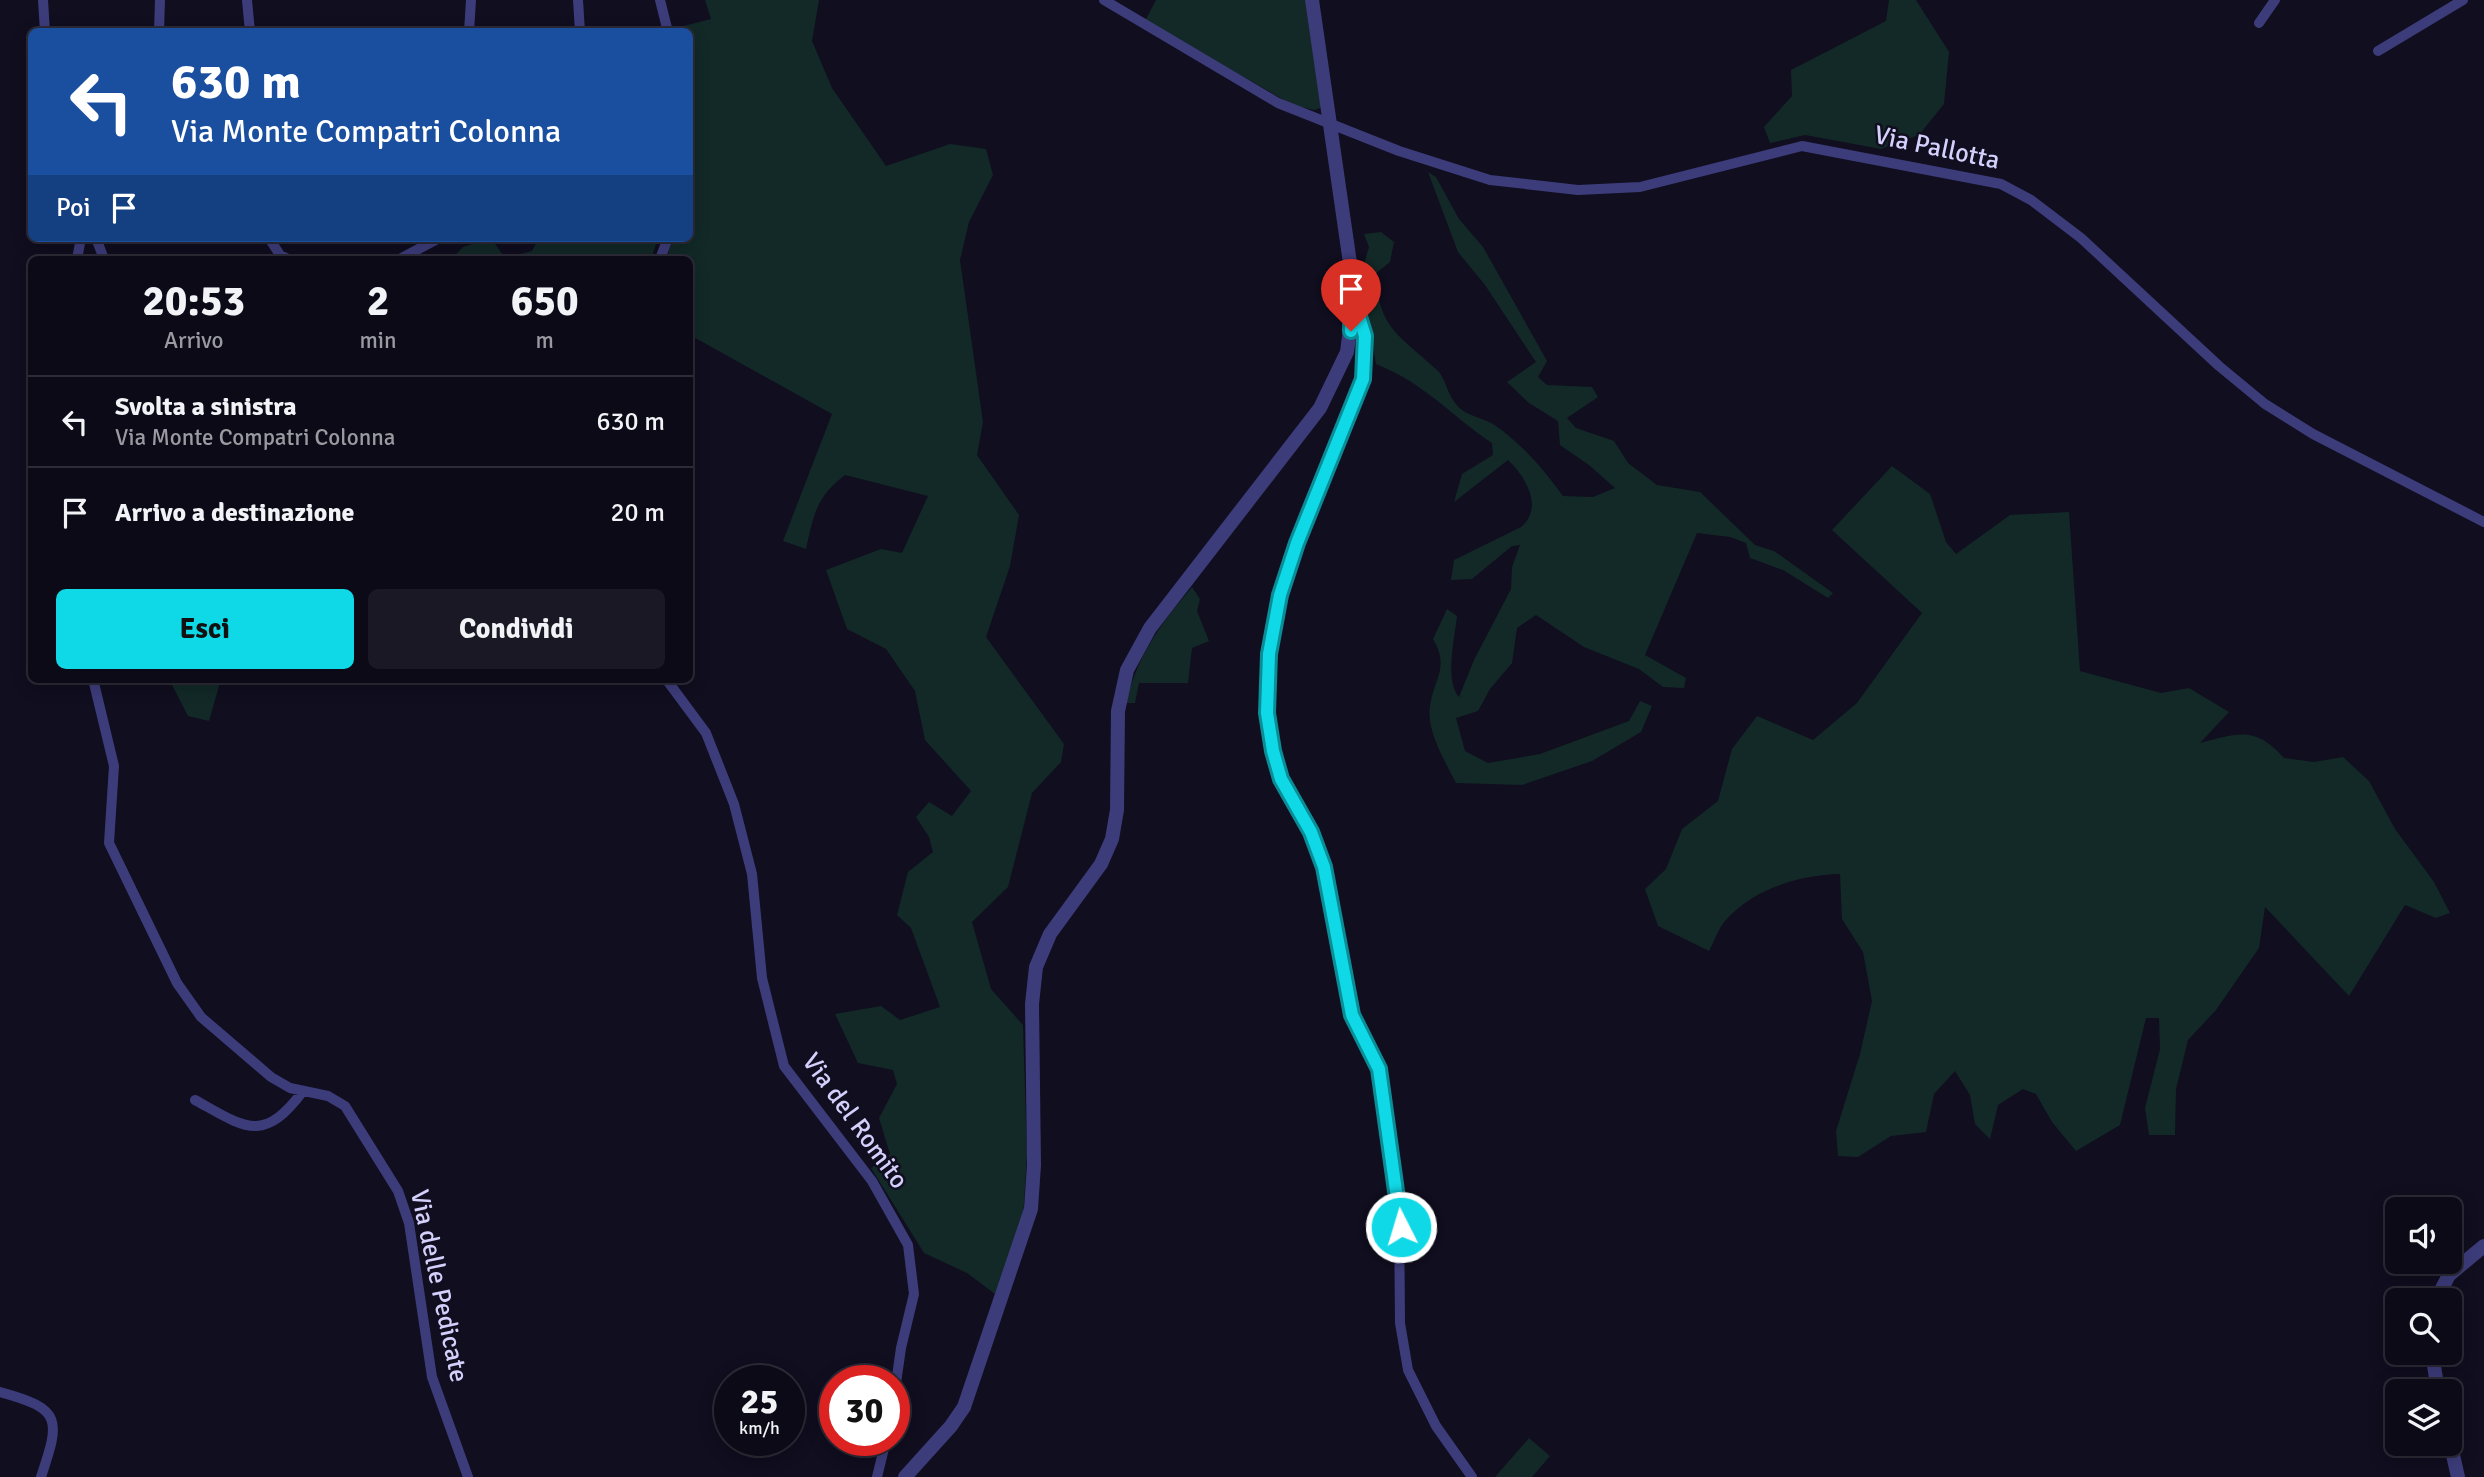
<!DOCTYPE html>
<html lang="it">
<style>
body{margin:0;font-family:Signika,sans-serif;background:#1a1824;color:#f1f3f6;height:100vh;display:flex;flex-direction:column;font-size:26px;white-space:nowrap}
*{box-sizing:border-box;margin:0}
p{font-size:23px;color:#9a9aa1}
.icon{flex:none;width:38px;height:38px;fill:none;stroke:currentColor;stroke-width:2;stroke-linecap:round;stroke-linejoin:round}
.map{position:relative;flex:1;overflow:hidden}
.side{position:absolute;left:28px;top:256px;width:665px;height:427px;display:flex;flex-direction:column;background:#0c0a17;border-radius:10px;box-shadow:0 4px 18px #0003,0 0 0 2px #2c2b36}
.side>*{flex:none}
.banner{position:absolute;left:28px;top:28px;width:665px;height:214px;border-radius:10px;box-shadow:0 4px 18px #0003,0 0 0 2px #2c2b36;background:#1a4fa0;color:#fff;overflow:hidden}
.controls{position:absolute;left:2385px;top:1197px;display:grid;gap:14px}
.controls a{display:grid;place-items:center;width:77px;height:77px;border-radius:10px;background:#0c0a17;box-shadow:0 4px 18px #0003,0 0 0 2px #2c2b36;font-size:35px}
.speed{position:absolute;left:714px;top:1365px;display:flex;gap:14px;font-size:35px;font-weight:700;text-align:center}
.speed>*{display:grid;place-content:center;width:91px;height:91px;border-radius:50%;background:#0c0a17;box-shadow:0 4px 18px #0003,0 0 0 2px #2c2b36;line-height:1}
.speed small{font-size:18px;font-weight:400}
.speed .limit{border:10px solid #d22;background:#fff;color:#111}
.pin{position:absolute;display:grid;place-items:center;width:60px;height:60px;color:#fff;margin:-72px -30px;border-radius:50% 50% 50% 0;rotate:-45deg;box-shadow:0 0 7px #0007}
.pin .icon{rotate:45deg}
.me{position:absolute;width:77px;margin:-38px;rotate:355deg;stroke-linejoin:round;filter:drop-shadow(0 0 5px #0008)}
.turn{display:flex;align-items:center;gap:24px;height:147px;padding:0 28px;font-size:32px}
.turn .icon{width:91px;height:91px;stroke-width:2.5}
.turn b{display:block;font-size:49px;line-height:60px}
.then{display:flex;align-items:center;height:66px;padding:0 28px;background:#0003;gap:14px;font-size:26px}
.eta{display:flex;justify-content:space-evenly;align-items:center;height:119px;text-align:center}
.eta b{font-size:42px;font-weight:700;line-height:49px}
.primary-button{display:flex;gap:14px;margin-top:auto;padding:14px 28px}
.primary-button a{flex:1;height:80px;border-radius:10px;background:#10d9e7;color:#111;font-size:28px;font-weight:700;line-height:80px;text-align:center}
.primary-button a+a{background:#1a1824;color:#f1f3f6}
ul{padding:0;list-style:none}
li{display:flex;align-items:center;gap:21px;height:91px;padding:0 28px;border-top:2px solid #2c2b36}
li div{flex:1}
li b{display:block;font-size:26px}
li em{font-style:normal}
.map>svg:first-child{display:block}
</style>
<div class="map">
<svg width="2484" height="1477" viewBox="0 0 2484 1477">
<rect width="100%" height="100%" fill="#100e1f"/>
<!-- green -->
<path fill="#122927" d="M705 0H819L812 41 832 88 886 166 950 144 986 149 993 175 969 222 960 260 983 422 977 455 1019 515 1010 566 986 637 1064 744 1061 762 1032 793 1008 887 972 922 991 989 1023 1025 1027 1155 1023 1219 995 1294 967 1273 924 1253 871 1168 890 1154 879 1118 897 1084 893 1070 858 1063 835 1014 881 1006 900 1020 940 1007 911 928 897 915 908 872 933 852 929 837 916 817 929 802 952 816 971 791 925 740 915 691 886 649 847 629 826 570 881 549 902 553 928 496 845 475C816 497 814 514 806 549L783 541 832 414 690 335V259H667L672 238H690V32L672 29 711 19Z
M1156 0H1305L1321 108 1314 110 1293 105 1145 21Z
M1889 0H1916L1949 52 1944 104 1919 135 1881 149 1805 135 1770 143 1764 127 1792 96 1791 70 1886 21Z
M1428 172 1436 177 1459 219 1483 247 1547 361 1538 377 1547 385 1592 387 1598 397 1567 418 1576 428 1614 441 1628 463 1657 485 1700 492 1755 545 1774 551 1833 593 1828 598 1783 570 1750 558 1746 543 1730 537 1697 533 1645 655 1686 678 1684 688 1663 687 1639 669 1584 647 1536 615 1517 628 1512 663 1490 689 1478 711 1456 718 1465 751 1488 763 1540 754 1629 721 1640 701 1652 706 1641 732 1592 761 1522 785 1456 783C1445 761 1426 731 1430 706 1434 678 1450 668 1433 639L1447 609 1457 616C1455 637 1444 680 1459 697L1474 660 1511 589 1512 567 1520 545 1512 546 1472 579 1451 580 1454 560 1521 527C1544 508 1526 477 1508 460L1454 502 1462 474 1493 455 1492 443C1450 415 1426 384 1376 364L1360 277 1369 247 1364 234 1381 232 1394 242 1390 262 1375 274C1380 330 1398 334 1437 370 1447 379 1446 397 1462 410 1472 417 1486 419 1496 426 1524 446 1543 469 1563 496L1593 497 1615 488 1589 465 1560 445 1558 421 1529 403 1507 382 1536 362 1485 285 1458 252Z
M491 238 505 258 532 251 539 238H658L651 259H451L463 247Z
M1892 466 1930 494 1946 542 1956 554 2010 515 2069 512 2080 671 2161 693 2189 688 2229 712 2200 743C2239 733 2255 726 2284 758L2314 762 2343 757 2369 781 2395 829 2434 882 2450 913 2436 918 2405 905 2349 996 2265 907 2259 948 2216 1010 2188 1040 2176 1089 2175 1135H2149L2145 1108 2160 1049 2159 1018H2146L2120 1125 2076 1151 2052 1122 2036 1094 2023 1089 1998 1105 1990 1139 1975 1124 1970 1095 1955 1071 1934 1094 1926 1132 1891 1136 1858 1157 1838 1156 1836 1131 1860 1054 1872 1001 1863 952 1842 919 1840 874C1799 875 1753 889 1725 921 1718 929 1714 942 1709 951L1658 926 1645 889 1666 869 1682 829 1718 801 1732 749 1757 716 1813 740 1857 703 1922 613 1832 530Z
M1192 587 1200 599 1197 611 1209 641 1192 648 1188 683H1139L1135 703H1126C1138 654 1160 625 1192 587Z
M169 679H221L209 721 188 716Z
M1529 1438 1550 1456 1532 1477H1495Z"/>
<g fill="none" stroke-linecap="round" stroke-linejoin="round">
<!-- minor -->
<path stroke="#3d3c7b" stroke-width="10" d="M43 0 45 32
M247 0 250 32
M578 0 580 32
M660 0 668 32
M1104 0 1278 103 1399 151 1490 180 1578 190 1640 187 1802 146 2001 184 2031 200 2081 238 2219 366 2265 404 2313 434 2484 522
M2259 23 2275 0
M159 32 160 0
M469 32 471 0
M2378 51 2463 0
M96 238 104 259
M269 238 280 255 288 259
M77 259 81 238
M400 259 439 238
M660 259 668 238
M1353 298C1367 331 1370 363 1357 397L1297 543 1280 595 1269 654 1267 719 1281 779 1311 832 1322 860 1353 1018 1379 1069 1399 1207 1400 1323 1408 1370 1436 1426 1472 1477
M93 679 114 766 109 843 177 983 201 1017 271 1077 290 1088 328 1096 345 1106 398 1191 409 1223 432 1377 468 1477
M666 679 706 733 734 804 752 874 762 978 784 1066 872 1181 908 1245 914 1294 901 1348 894 1397
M195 1100C244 1127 263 1145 303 1091
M0 1392C63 1409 60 1420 41 1477
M877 1477 886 1440"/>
<!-- tertiary -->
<path stroke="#3d3c7b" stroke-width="14" d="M2436 1300 2449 1275 2484 1246
M2432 1353 2438 1391
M2450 1442 2458 1477
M905 1477 951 1426 964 1407 1031 1209 1034 1165 1032 1004 1036 967 1050 934 1101 864 1112 839 1117 810 1118 711 1127 670 1150 628 1320 408 1347 352 1352 314 1350 263 1312 0"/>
</g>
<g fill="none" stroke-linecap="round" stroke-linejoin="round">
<defs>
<path id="route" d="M1351 331 1352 294 1365 336 1363 379 1297 543 1280 595 1269 654 1267 713 1273 751 1281 779 1311 832 1324 867 1352 1015 1379 1069 1401 1227"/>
</defs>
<!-- route casing -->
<use href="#route" stroke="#0a8d96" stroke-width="18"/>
<!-- route -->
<use href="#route" stroke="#10d9e7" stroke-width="12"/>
</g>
<g text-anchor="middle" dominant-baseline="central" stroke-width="5" stroke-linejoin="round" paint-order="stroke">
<!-- street labels -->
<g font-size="26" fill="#d3d0fc" stroke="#100e1f">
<text transform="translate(1937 148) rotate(12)">Via Pallotta</text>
<text transform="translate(855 1121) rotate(54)">Via del Romito</text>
<text transform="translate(439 1286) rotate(78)">Via delle Pedicate</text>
</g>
</g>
</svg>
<div class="controls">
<a><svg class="icon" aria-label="sound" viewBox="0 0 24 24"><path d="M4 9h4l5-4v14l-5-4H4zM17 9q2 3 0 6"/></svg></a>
<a><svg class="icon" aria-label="search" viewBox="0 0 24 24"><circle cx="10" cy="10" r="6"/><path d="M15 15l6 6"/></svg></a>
<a><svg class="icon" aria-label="layers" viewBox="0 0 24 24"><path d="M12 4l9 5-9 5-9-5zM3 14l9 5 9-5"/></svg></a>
</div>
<div class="speed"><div>25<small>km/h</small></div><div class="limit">30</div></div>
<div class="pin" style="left:1351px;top:331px;background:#d93025"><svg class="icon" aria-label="arrive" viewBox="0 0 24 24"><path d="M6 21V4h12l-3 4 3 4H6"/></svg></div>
<svg class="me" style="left:1401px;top:1227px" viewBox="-20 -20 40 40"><circle r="17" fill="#10d9e7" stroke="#fff" stroke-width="3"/><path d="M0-11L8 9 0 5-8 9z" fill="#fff"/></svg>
<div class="banner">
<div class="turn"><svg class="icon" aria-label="left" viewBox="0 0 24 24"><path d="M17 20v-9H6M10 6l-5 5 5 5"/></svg><div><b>630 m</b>Via Monte Compatri Colonna</div></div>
<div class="then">Poi<svg class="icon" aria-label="arrive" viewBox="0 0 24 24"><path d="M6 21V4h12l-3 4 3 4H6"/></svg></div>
</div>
<section class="side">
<div class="eta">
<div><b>20:53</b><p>Arrivo</p></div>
<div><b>2</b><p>min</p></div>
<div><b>650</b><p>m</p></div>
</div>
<ul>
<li><svg class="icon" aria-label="left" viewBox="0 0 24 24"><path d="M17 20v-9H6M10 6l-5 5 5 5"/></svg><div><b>Svolta a sinistra</b><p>Via Monte Compatri Colonna</p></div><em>630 m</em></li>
<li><svg class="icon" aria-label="arrive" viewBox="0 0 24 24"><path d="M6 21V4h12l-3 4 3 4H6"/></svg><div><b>Arrivo a destinazione</b></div><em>20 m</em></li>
</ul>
<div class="primary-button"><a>Esci</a><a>Condividi</a></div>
</section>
</div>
